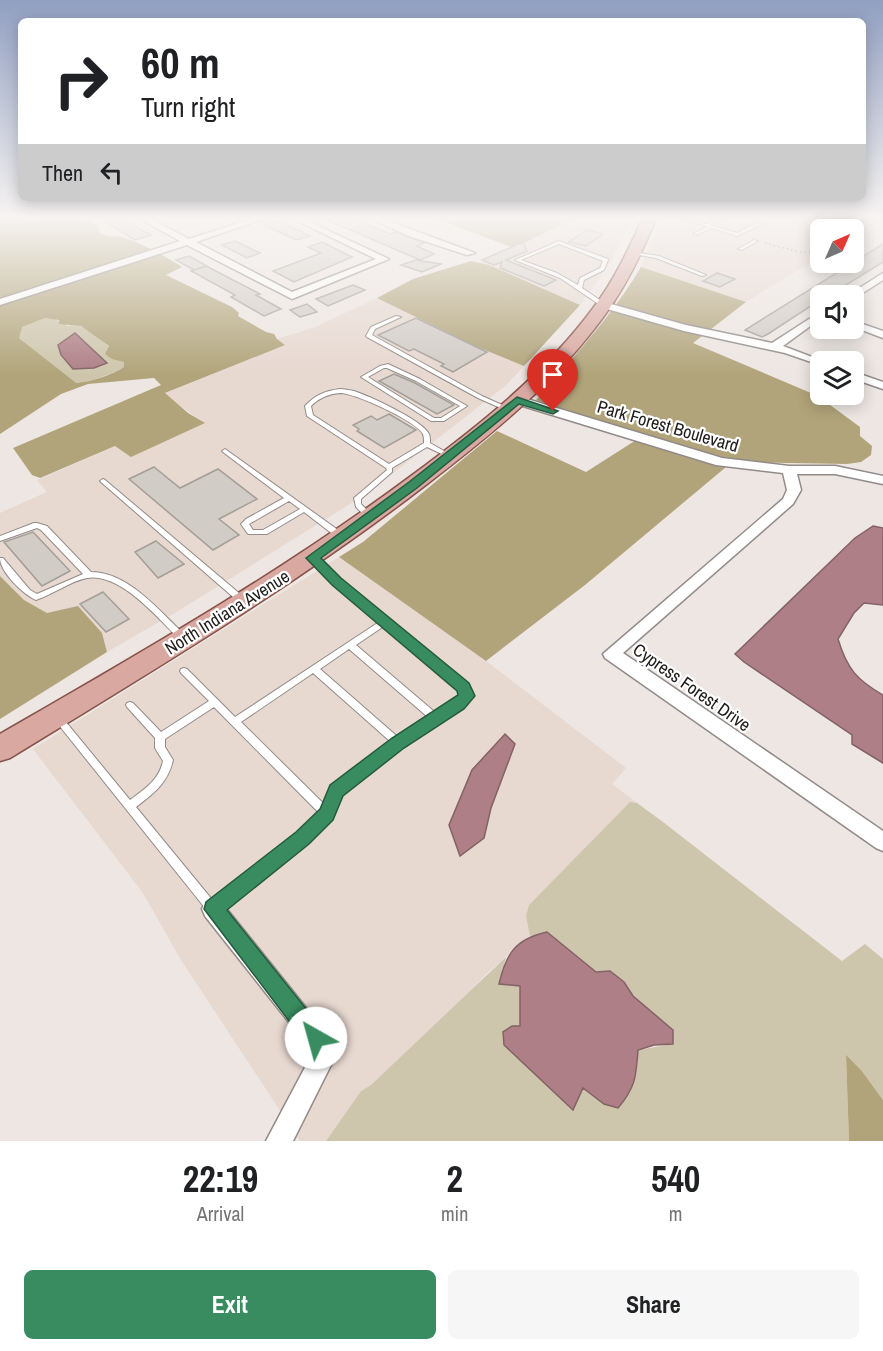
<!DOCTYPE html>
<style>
body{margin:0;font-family:"Archivo Narrow",sans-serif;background:#f6f6f6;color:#202124;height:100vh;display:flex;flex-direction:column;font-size:22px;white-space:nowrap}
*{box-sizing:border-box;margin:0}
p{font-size:20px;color:#757577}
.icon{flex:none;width:33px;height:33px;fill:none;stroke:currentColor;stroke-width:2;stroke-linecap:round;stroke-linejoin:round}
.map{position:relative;height:1141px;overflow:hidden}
.panel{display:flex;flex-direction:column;background:#fff;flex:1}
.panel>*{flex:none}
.hud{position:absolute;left:18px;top:18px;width:848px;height:183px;border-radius:9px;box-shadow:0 3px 15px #0003;background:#fff;color:#202124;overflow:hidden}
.needle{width:39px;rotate:45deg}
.fabs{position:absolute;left:810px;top:219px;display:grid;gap:12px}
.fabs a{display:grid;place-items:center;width:54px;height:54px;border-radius:9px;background:#fff;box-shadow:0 3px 15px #0003;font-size:30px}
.pin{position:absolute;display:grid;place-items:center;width:51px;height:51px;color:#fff;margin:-62px -26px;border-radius:50% 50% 50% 0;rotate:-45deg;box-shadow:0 0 6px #0007}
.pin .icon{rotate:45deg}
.me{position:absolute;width:66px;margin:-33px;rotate:322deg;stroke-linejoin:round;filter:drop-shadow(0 0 4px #0008)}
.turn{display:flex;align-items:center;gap:21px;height:126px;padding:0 24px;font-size:27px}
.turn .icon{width:78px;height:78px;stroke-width:2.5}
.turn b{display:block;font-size:42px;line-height:51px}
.then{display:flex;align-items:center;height:57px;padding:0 24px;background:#0003;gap:12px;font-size:22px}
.eta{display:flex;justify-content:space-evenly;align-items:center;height:102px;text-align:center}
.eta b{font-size:36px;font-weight:700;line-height:42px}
.action{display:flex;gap:12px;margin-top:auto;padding:12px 24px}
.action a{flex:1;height:69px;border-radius:9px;background:#388c5f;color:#fff;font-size:24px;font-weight:700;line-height:69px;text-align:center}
.action a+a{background:#f6f6f6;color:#202124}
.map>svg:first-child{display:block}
</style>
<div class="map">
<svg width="883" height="1141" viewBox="0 0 883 1141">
<rect width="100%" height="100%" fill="#ede6e2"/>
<!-- built -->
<path fill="#e7d8d0" d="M575 216H630L624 235 611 262 580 305 481 262 514 248 575 218Z
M660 216H821L866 229 854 237V230H820V257L746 302 641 267 654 237Z
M377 298 475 346 524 366 505 386 369 492 178 611 107 652 102 633 65 611 47 613 24 600 0 576V513L47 492 37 480 116 446 204 423 164 394 284 344 277 339 315 327Z
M339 557 486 661 626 768 612 784 637 803H630L529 905 526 916 530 936 485 975 456 1007 371 1085 361 1091 326 1141H300L181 960 143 893 33 749Z"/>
<!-- green -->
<path fill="#cec6ac" d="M45 318 55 319 68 326C84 322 98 337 109 347L105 354 124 362V367C114 373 88 383 76 384L18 337 21 327Z
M630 802 637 803 663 822 842 961 865 944 883 959V1100L862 1071 846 1056 849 1141H326L361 1091 371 1085 506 957 499 984 520 986V1026H512L572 1109 583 1088 604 1104 618 1108C636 1087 637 1076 638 1050L673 1044V1030L633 996 624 982 596 972 547 932 530 936 526 916 529 905Z"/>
<!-- forest -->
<path fill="#b1a47a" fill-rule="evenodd" d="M0 216H80L99 226V232C106 238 114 235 122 237 142 243 165 256 182 267L166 275 232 307 239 313 238 316 266 332 274 334 277 339 285 345 165 393 188 413 205 423 131 457 115 446 40 478 32 475 13 448 161 385 154 378 88 384 61 394 0 434ZM45 318 59 320V324L81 326 109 346 105 354 112 359 124 362V367C114 374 88 383 76 383L19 338 22 327Z
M429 216H575V218L514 248Z
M471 261 489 265 580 305 524 366 475 346 377 298 413 279Z
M641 267 746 302 693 343 818 396 860 427V436L872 446 871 455 861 462 847 464 732 462 585 585 486 661 339 557 363 542 497 431 586 472 644 435 536 400C547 390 554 379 564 368 592 336 619 304 641 267Z
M0 576 24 600 47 613 78 606 102 633 107 652 0 719Z
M846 1055 862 1071 883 1100V1141H849Z"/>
<!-- water -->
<path fill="#ae7f86" stroke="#836266" stroke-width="1.5" d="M75 333 107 363 94 368 73 369 61 355 58 345Z
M873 526 883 528V605L864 603 854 613 838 639C847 669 857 680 883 695V763L852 744V735L744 662 735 654 855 538Z
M505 734 515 744 491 808 484 838 460 856 449 825 472 770Z
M547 932 596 972 610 971 624 982 633 996 673 1030V1044L654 1045 638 1050C636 1076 636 1087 618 1108L604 1104 583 1088 573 1110 504 1045 503 1032 512 1026H520V986L499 984C506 954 515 939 547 932Z"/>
<!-- building -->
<path fill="#d2ccc6" stroke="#a39e98" stroke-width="1.5" d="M318 216H346L390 234 396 232 424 243 417 246 434 254 420 260Z
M119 217 151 235 135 240 103 221Z
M277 220 310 236 296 240 264 225Z
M586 230 603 234 586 246 569 242Z
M235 241 260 253 247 258 222 245Z
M322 242 352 257 294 282 273 271 321 253 308 247Z
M523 242 527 251 506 260 556 280 544 286 500 268 502 262 494 265 482 260Z
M883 244V262L830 295 820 291V300L768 334 762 337 745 330Z
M189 256 207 266 194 270 176 260Z
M416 260 441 264 422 272 401 265Z
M206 266 260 294 256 295 281 309 264 316 231 297 235 295 191 271Z
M717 273 735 279 720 287 703 281Z
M353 285 365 290 328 306 316 299Z
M307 304 317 312 300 317 290 310Z
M416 318 487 352 453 372 441 366 444 364 414 349 409 351 378 335Z
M394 374 415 383 454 405 437 414 379 381Z
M389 414 416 430 384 448 357 431 359 429 353 425 371 416 377 420Z
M154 467 180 488 218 469 257 499 219 519 239 535 213 550 129 479Z
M33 532 70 571 42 586 4 542Z
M156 541 184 564 158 578 135 552Z
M103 592 129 619 106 632 80 604Z"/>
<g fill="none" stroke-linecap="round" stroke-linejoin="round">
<defs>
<path id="lane" d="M225 216H229L244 224 240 225Z
M677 216H682L706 224 722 216H724V218L710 225 737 233 763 220 761 216H765L768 219 766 222 737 236 712 228 696 235 694 234V233L708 227Z
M754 240 758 241 742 250 738 249Z
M559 241 608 259V260L604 270 584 280 582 288 606 304V306H602L597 303 560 278 515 260ZM559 244 603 261 600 268 580 278 578 285 557 273 521 260Z
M633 252 659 256 706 275 702 276 656 258 633 254Z
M396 316 401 317 375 329 372 335 482 396 509 408V410H505L478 398 367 337 366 336 371 327Z
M388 364 420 379 467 406 444 421H431L361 377 380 366ZM384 368H387L416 381 460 406 441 418H434L368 377Z
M340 389C344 389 349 390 354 391 369 396 422 420 429 434 430 436 430 440 430 443L453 456 452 457H448L427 447 392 468V472L361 499V504L374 517 370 519H368L356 507 354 498 387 470 386 468 307 416 305 406C315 395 325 391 340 389ZM340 393C355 393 416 421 423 434 424 437 424 440 424 443L389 464 313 415 311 406C319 398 328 394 340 393Z
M225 449 345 535 346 537 345 539H339L304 512 267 534H248L241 524 246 519 284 498 223 452 222 451ZM289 501 300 509 263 530H253L249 524Z
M103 479 105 480 246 599 247 601 246 603H240L101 482 100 481Z
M34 523H37L47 526 91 572C129 572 160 612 186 636L187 638 186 640H180C159 619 120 572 87 578 71 581 53 594 36 600 23 594 0 572 0 558H3L30 590 37 594 83 574 41 530 37 528 0 541V536Z
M309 556H315L339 580 466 685 471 696 462 707 401 746 341 794 330 817 307 841 217 913 213 914 209 913 54 719 55 716 58 715 61 716 130 800C145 789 159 780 163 761L155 748V738L127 707 126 705 127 703 130 702 133 703 161 732 209 701 181 673 180 671 181 669 184 668 187 669 235 717 379 622 333 584 309 560 308 558ZM384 626 460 689 462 695 456 703 437 714 356 645ZM349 649 430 719 399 738 320 669ZM313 673 392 743 334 788 326 806 241 722ZM214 707 320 814 299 835 214 902 136 807C153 794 168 783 173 760L165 747V739Z"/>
<path id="street" d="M135 216H145L189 239 261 216H272L196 242 292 292 376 259 287 216H297L389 259 292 299 187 245 0 305V299L180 241Z
M365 216H375L475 253 467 255 409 236Z
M883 273V280L855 298 854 299V296H847Z
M604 302 686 325 772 343 820 312V319L783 346 825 362H820V365L785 353 684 331 600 307 599 305Z
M854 321 883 331V338L854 327Z
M854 372 883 382V389L854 379Z
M517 396 722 458 789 466H835L883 476V484L835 474H797L801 490 793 504 623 653 883 831V851L876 848 605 658 603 654 783 499 787 490 783 473 716 465 513 403 511 400Z
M213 899 221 902 324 1030 335 1057 293 1141H266L311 1056 307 1045 205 916 202 909 205 902Z"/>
<path id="primary" d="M644 216H657C643 251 627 285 604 316 556 382 492 434 427 484 295 586 152 671 10 758L0 761V734C140 653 281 573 411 476 477 427 545 374 594 307 615 279 629 248 644 216Z"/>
</defs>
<!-- lane casing -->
<use href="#lane" stroke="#928b88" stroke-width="2"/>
<!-- street casing -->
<use href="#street" stroke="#928b88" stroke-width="3"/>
<!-- primary casing -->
<use href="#primary" stroke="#875249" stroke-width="3"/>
<!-- path -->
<path stroke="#807c79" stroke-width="1.5" stroke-dasharray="1.5 3" stroke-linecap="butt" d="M854 234 883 217
M765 243 799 252 820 251"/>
<!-- lane -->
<use href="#lane" fill="#fff" fill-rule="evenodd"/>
<!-- street -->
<use href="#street" fill="#fff" fill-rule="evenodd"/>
<!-- primary -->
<use href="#primary" fill="#d9a9a1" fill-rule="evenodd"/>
</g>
<!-- sky -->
<linearGradient id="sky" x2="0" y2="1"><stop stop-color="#919fc1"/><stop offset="0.58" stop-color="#f7f4f2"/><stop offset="1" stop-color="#f7f4f2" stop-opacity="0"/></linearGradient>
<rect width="883" height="375" fill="url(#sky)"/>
<!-- route -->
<path fill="#388c5f" stroke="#245b3e" stroke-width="1.5" d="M517 397 558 411 553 414 519 404 417 488 321 558 341 578 469 683 475 696 464 709 404 748 343 796 333 820 309 844 227 910 324 1031 327 1038 324 1046 316 1049 308 1046 204 909 206 902 296 832 320 809 330 785 392 738 458 695 457 691 332 585 306 558 409 482Z"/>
<g text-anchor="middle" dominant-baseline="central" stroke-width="4.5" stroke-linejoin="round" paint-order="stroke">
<!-- street labels -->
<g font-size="18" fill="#1f1d1b" stroke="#fff">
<text transform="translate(668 426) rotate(16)">Park Forest Boulevard</text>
<text transform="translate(227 612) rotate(-32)">North Indiana Avenue</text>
<text transform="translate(692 687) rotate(35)">Cypress Forest Drive</text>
</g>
</g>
</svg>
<div class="fabs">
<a><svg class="needle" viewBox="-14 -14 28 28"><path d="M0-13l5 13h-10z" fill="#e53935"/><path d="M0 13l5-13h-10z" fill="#757577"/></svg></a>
<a><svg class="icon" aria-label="sound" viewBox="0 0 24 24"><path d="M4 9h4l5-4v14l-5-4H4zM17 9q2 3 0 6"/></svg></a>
<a><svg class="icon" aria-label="layers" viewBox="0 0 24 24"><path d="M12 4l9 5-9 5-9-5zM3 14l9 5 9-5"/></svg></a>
</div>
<div class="pin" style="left:553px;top:411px;background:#d93025"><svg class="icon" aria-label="arrive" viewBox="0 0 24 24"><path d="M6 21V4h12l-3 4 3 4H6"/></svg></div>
<svg class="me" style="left:316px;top:1038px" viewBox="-20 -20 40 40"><circle r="19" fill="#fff"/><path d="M0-13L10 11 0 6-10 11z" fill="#388c5f"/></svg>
<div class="hud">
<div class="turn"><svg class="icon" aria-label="right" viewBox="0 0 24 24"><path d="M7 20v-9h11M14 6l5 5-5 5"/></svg><div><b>60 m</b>Turn right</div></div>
<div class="then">Then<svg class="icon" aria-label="left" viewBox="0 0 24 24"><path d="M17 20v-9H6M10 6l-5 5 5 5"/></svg></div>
</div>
</div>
<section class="panel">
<div class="eta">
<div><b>22:19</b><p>Arrival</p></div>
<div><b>2</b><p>min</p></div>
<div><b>540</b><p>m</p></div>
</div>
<div class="action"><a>Exit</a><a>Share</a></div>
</section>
